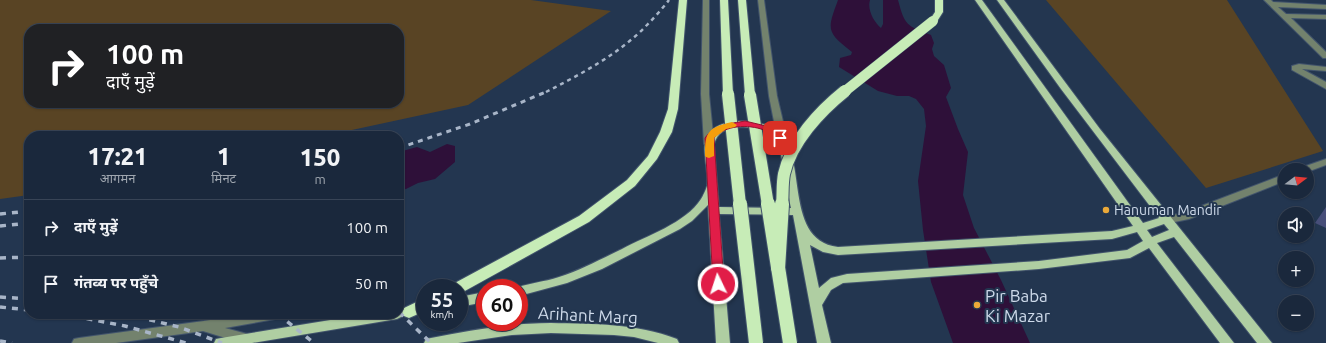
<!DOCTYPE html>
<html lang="hi">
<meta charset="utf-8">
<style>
body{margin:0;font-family:Ubuntu,"Noto Sans Devanagari",sans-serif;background:#233043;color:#f1f3f6;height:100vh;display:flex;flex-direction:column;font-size:15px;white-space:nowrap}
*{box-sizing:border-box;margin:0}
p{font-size:13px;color:#9fa6af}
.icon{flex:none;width:22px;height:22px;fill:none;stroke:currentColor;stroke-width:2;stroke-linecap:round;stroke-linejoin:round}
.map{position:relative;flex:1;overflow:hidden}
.side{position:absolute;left:24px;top:131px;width:380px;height:188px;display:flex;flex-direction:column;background:#1a283c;border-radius:16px;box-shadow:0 1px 3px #0004,0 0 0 1px #384456}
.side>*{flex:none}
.banner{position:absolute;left:24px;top:24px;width:380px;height:84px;border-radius:16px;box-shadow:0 1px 3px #0004,0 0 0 1px #384456;background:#202124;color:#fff;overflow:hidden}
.needle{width:26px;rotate:74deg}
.controls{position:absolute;left:1278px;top:163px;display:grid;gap:8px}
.controls a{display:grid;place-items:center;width:36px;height:36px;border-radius:50%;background:#1a283c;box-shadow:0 1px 3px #0004,0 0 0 1px #384456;font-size:20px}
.speed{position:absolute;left:416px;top:279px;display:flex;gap:8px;font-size:20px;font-weight:700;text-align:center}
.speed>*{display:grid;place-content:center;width:52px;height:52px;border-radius:50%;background:#1a283c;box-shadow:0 1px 3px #0004,0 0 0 1px #384456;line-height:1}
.speed small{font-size:10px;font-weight:400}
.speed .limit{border:6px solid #d22;background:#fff;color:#111}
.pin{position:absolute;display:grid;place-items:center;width:34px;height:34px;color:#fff;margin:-17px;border-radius:8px;box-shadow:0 2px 6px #0006}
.me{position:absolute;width:44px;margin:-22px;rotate:356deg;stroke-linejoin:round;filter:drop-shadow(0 0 3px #0008)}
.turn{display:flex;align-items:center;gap:14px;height:84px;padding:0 16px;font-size:18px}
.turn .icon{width:52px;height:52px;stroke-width:2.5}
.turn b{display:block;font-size:28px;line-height:34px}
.eta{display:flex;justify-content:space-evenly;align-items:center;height:68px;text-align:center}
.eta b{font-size:24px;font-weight:800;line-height:28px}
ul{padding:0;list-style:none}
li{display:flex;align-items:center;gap:12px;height:56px;padding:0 16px;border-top:1px solid #384456}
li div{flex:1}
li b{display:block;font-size:15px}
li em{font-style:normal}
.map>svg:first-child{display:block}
</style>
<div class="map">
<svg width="1326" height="343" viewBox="0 0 1326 343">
<rect width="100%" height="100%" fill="#233650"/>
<!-- green -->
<path fill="#594424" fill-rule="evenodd" d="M0 0H531L611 11 468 105 324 136H29V195L0 199ZM29 29H399V103H29Z
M1046 0H1227L1323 151 1206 188Z"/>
<!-- water -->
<path fill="#2e1039" d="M838 0H870C867 10 874 22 881 28L883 24V0H898C905 26 906 25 931 35L934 43 932 49 934 56 944 65 951 88 946 97 958 129 968 152 963 195 974 228 1001 280 1030 343H953L931 282 923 230 918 181 926 126 924 109 916 99 909 96H897L878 91 839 67 840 58 851 55 852 52C826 32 827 30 838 0Z
M447 144 455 146V162L435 179 418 183 406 189 399 190V152L417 147 430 152Z"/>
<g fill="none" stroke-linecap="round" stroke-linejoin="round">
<defs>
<path id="minor" d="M703 0H709V94L714 144 709 147 704 144 701 94Z
M758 0H764L777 96 789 147 784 150 779 147 769 96Z
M1264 0H1271L1273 2 1326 5V9L1278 7 1286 14 1326 15V19L1291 18 1326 52V58H1323Z
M1299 64 1326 67V71L1302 69 1326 82V89L1292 70V66Z
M1326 159V165L1307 172V170H1299L1300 168Z
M1285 174V181L1189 219 1165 224 1161 223 1160 220 1161 217 1183 213Z
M247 314H281L279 317 275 319 225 328 251 335 252 339 249 343H242L203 331 116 343H72L74 339 79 338 204 321Z"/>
<path id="major" d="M975 0H982L1143 223 1159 218 1061 89 997 0H1004L1100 129 1272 343H1257L1174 237 1157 243 1234 343H1220L1149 248 1130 258 1039 269 843 283 831 290 822 305 831 343H817L793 215 719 214 730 343H716L708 205 692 221 680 229 602 269 567 283 519 296V288H515C529 283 544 282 559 277 581 270 601 259 622 249 646 236 686 223 701 199 703 196 706 189 707 186 710 167 695 139 716 127 732 118 755 120 772 127 812 144 779 240 838 247L1112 231 1133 226ZM737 127C749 127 764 127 773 136 782 144 788 194 791 208L719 207 714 144C718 132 725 129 737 127ZM1164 224 1169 230 1152 237 1147 230ZM1137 232 1143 241 1127 250 1039 261 847 274 831 278 819 288 810 245 823 252 838 255 1112 239Z
M485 292V302L459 307V297Z
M399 310 403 314 401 317 397 319 252 343H214L216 339 221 338 367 314H399Z
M551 323C593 324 636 323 677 339L679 343H658L634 337 614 335 551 333 512 335 458 343H424L426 339 431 338C471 330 510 323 551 323Z"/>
<path id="highway" d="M679 0H687L678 109 672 132 657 159 635 186 589 222 463 292 459 293V288H451L453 284 579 216 627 180 648 156 660 132 668 109Z
M720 0H728L733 94 728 97 723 94Z
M738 0H746L755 95 750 98 745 95Z
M935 0H943V12L936 23 933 24 929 21 935 12Z
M425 298V311L409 318 404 316 402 312 404 308Z"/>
</defs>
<!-- minor casing -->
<use href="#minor" stroke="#42546c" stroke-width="2"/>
<!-- major casing -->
<use href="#major" stroke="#42546c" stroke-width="2"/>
<!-- highway casing -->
<use href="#highway" stroke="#42546c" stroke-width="2"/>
<!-- minor -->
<use href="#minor" fill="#73826d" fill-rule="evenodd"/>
<!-- major -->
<use href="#major" fill="#afcea2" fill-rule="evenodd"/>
<!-- highway -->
<use href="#highway" fill="#c7ecb7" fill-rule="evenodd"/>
<!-- rail-far2 -->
<path stroke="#a8b5c8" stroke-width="2.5" stroke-dasharray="4 4" stroke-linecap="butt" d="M546 92C581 74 619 54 646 26 654 18 662 9 669 0"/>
<!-- rail-far1 -->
<path stroke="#a8b5c8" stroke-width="3" stroke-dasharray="5 5" stroke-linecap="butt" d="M399 148 470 124 548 91"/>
<!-- rail -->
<path stroke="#a8b5c8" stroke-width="3.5" stroke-dasharray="6 6" stroke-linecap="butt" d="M0 214 29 211
M0 226 29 223
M0 258 29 257
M0 297 29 299
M0 307 29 310
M399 312 431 343
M63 314 125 326 186 343
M126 314 179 327 222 343
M278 314 314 343
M0 341 12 343"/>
<defs>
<path id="highway-bridge-far2" d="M844 92 933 21"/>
<path id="highway-bridge-far1" d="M728 94 740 205
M750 95 768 205
M782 205C783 195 782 184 784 174 791 142 820 111 845 91"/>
<path id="highway-bridge" d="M740 204 756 343
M768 204 790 343
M778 269 782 204"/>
</defs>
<!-- highway-bridge-far2 casing -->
<use href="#highway-bridge-far2" stroke="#42546c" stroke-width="11" stroke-linecap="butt"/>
<!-- highway-bridge-far1 casing -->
<use href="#highway-bridge-far1" stroke="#42546c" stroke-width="14" stroke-linecap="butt"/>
<!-- highway-bridge casing -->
<use href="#highway-bridge" stroke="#42546c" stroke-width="16" stroke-linecap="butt"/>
<!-- highway-bridge-far2 -->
<use href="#highway-bridge-far2" stroke="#c7ecb7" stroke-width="10"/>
<!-- highway-bridge-far1 -->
<use href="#highway-bridge-far1" stroke="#c7ecb7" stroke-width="12"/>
<!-- highway-bridge -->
<use href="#highway-bridge" stroke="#c7ecb7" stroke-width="14"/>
</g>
<!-- wall -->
<path fill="#474e79" d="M1326 207V228L1315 223Z"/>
<!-- route -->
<path fill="#e11d48" stroke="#92132f" d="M745 121 770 127 784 138 783 139C775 141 771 133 764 130 748 124 725 125 714 138L724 284 722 287H715L713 284 705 138C715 124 729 124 745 121Z"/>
<!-- slow -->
<path fill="#f59e0b" d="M732 122 737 125 735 127 726 129 714 138V156L709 158 706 157 705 156C705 131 708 128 732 122Z"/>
<!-- markers -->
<g fill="#eba939" stroke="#233650" stroke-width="1.5">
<circle cx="1106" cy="210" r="4"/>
<circle cx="977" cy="305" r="4"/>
</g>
<g text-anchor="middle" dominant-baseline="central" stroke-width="4" stroke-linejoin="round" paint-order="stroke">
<!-- poi labels -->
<g font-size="14" fill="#cedaea" stroke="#233650" text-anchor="start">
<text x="1114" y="210">Hanuman Mandir</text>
</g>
<!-- near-poi labels -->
<g font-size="17" fill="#cedaea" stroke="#233650" text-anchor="start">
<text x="985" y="295">Pir Baba<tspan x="985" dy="20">Ki Mazar</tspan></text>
</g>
<!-- near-street labels -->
<g font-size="17" fill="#cedaea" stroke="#233650">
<text transform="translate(588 315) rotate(3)">Arihant Marg</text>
</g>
</g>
</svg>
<div class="controls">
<a><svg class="needle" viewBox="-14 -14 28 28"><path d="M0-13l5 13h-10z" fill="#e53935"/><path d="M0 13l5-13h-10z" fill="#9fa6af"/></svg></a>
<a><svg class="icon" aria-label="sound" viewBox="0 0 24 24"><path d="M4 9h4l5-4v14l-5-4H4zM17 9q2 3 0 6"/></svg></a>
<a>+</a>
<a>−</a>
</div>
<div class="speed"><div>55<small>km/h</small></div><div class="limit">60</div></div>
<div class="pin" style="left:780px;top:138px;background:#d93025"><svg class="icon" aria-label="arrive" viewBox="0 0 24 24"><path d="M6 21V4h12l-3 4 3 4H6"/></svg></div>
<svg class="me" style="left:718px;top:284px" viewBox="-20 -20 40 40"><circle r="17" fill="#e11d48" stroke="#fff" stroke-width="3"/><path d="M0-11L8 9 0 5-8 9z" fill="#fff"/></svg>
<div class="banner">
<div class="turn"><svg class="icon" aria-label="right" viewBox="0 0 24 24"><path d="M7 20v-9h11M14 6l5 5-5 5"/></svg><div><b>100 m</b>दाएँ मुड़ें</div></div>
</div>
<section class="side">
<div class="eta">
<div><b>17:21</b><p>आगमन</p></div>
<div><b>1</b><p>मिनट</p></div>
<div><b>150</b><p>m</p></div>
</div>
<ul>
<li><svg class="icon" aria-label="right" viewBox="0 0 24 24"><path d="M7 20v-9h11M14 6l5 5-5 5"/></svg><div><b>दाएँ मुड़ें</b></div><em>100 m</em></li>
<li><svg class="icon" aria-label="arrive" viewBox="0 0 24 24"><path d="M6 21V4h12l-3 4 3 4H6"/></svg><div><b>गंतव्य पर पहुँचे</b></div><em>50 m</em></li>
</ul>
</section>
</div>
